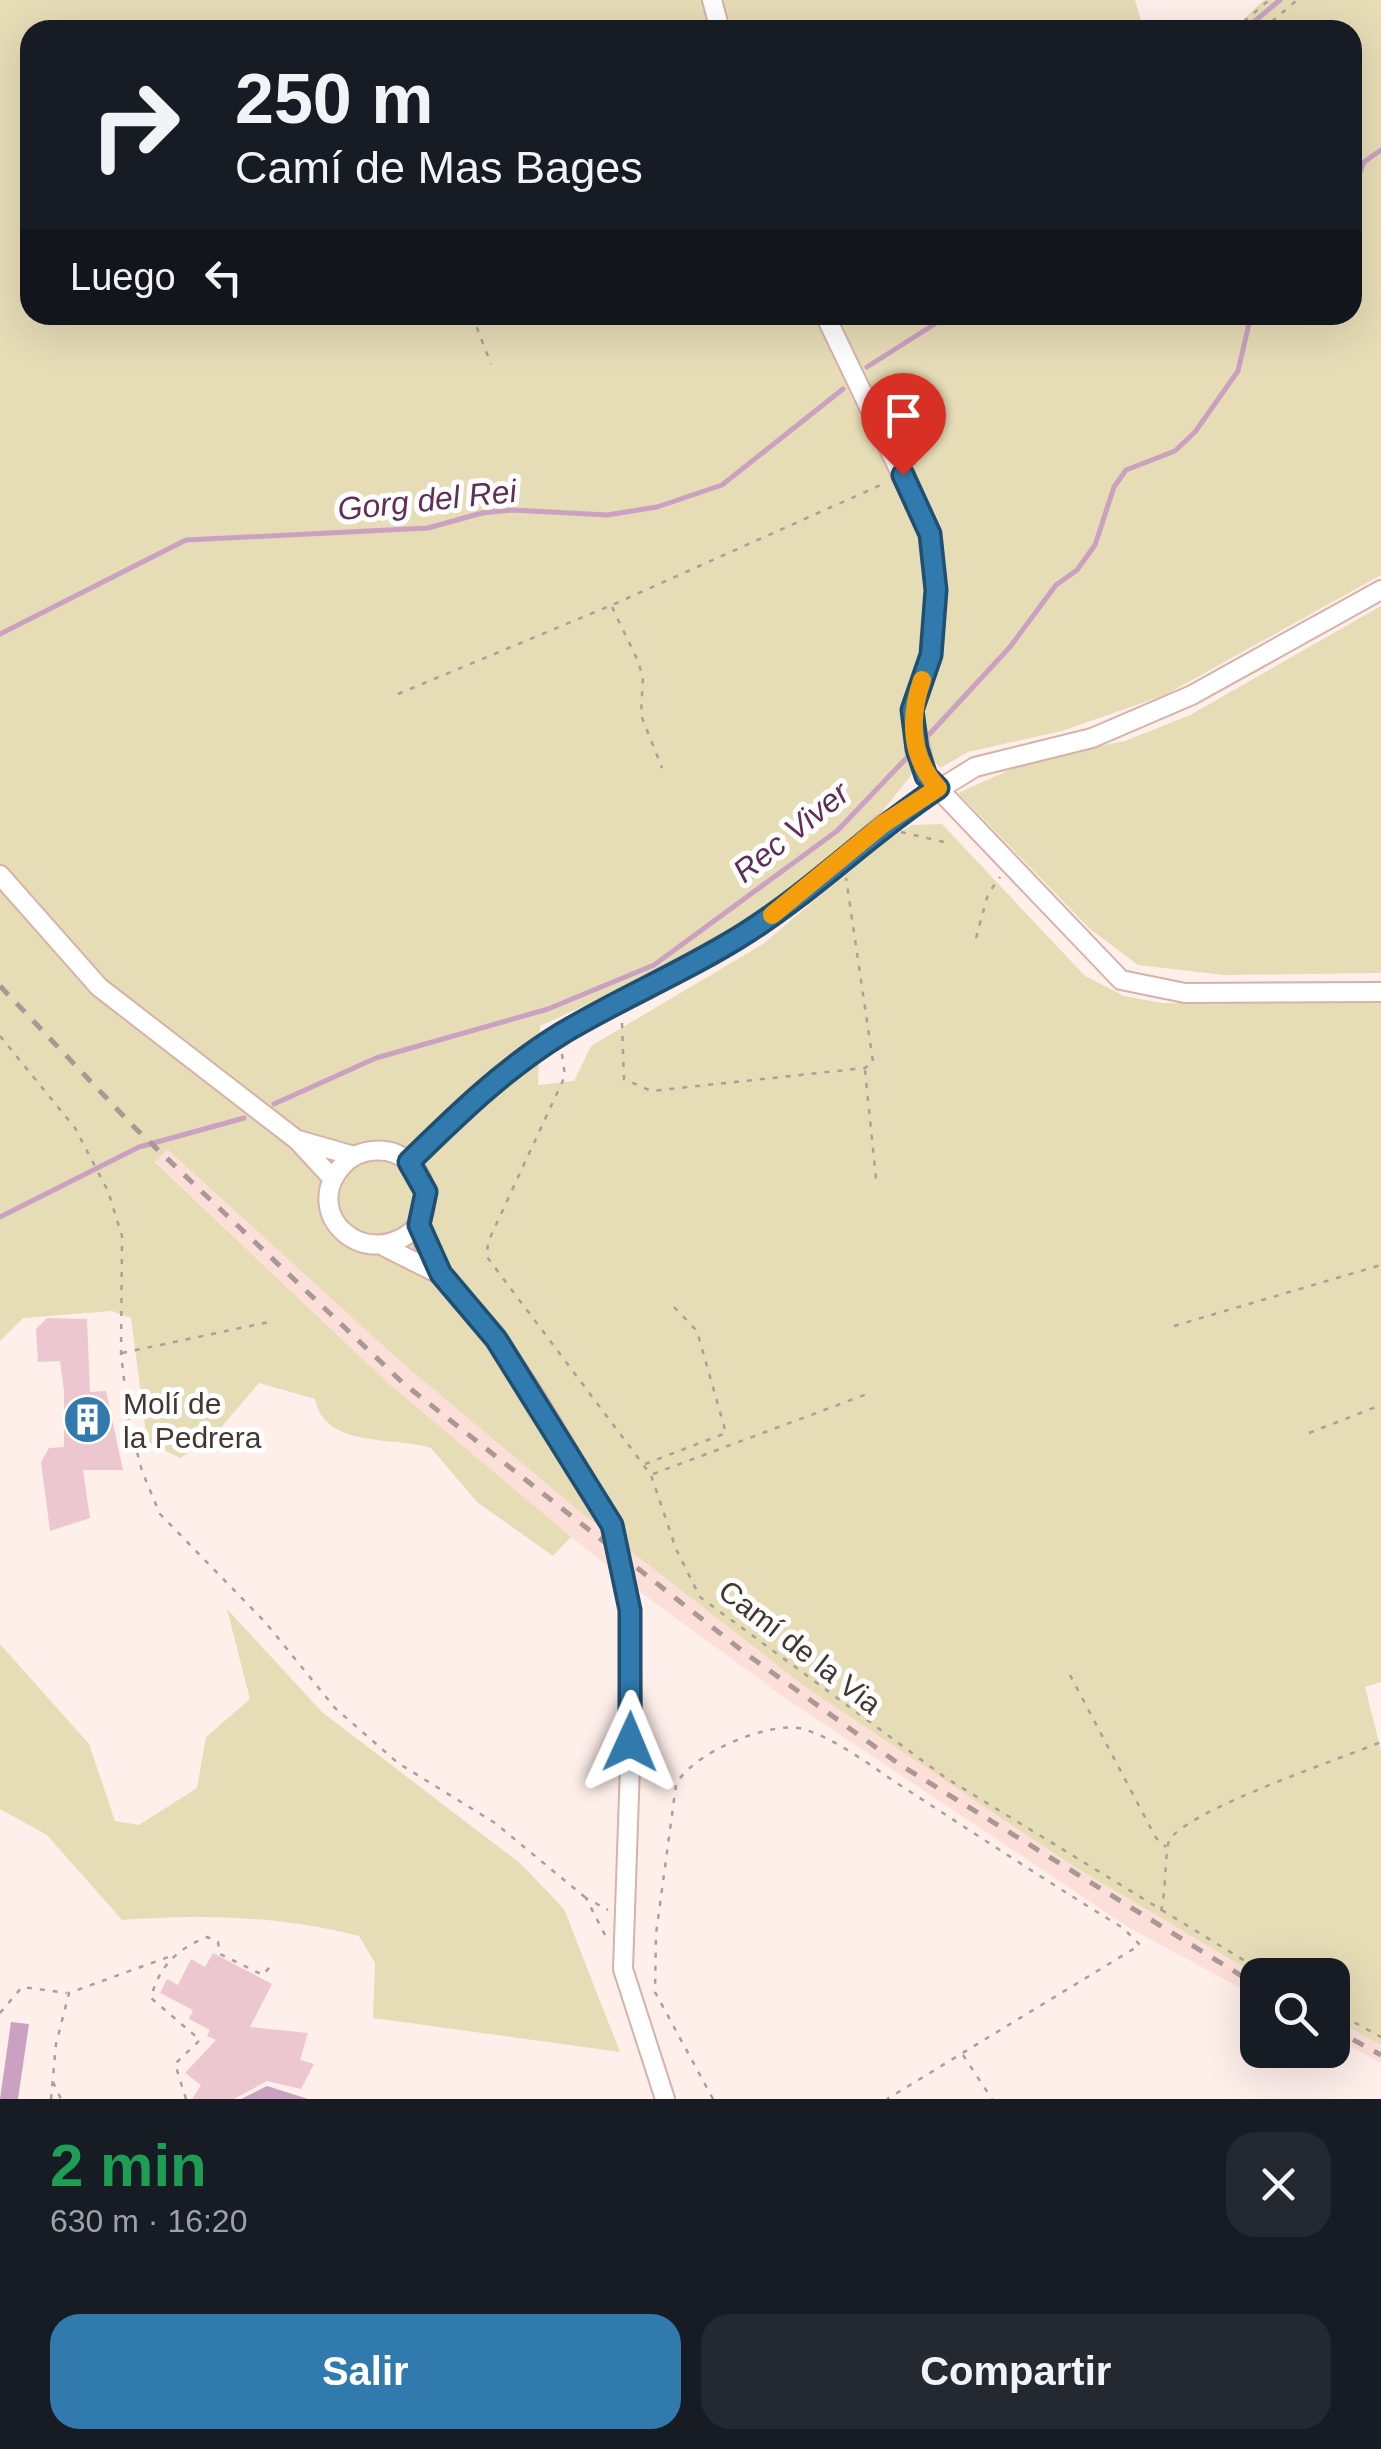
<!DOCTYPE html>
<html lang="es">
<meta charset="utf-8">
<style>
body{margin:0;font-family:Arial,sans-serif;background:#242831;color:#f1f3f6;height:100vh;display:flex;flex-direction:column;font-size:38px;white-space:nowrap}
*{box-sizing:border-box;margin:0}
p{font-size:32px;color:#9ea1a6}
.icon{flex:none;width:55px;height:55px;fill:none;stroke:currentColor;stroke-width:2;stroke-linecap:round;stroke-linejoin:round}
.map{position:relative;height:2099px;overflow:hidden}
.panel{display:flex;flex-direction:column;background:#171b24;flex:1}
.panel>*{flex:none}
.hud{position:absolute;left:20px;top:20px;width:1342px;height:305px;border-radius:30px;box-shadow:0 10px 40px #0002;background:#171b24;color:#f1f3f6;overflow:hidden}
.fabs{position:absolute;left:1240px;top:1958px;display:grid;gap:20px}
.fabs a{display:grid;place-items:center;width:110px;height:110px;border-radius:20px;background:#171b24;box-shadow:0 10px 40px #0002;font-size:50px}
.pin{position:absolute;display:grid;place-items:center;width:85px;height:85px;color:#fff;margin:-102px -42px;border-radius:50% 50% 50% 0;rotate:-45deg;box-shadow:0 0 10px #0007}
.pin .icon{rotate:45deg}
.me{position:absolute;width:110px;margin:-55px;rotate:1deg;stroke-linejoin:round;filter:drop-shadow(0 0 8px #0008)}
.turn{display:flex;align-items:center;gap:35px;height:210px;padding:0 50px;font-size:45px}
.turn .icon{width:130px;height:130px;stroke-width:2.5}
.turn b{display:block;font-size:70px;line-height:85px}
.then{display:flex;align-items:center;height:95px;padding:0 50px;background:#0003;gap:20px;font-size:38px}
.round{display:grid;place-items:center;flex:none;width:105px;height:105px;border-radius:30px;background:#242831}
.summary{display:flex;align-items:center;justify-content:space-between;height:170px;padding:0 50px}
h1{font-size:60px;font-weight:700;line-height:75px;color:#1e9e55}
.action{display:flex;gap:20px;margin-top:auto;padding:20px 50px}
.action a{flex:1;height:115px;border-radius:30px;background:#307aae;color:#fff;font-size:40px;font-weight:700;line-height:115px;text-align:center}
.action a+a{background:#242831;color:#f1f3f6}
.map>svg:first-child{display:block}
</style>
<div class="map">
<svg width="1381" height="2099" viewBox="0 0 1381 2099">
<rect width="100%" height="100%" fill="#ffefeb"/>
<!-- built -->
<path fill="#fbdfd8" d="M166 1148 401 1362 578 1510 804 1686 1070 1864 1257 1975V1997L1128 1927 781 1695 647 1597 533 1507 388 1383 155 1161Z
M1332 2019 1381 2045V2063L1333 2037Z"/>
<!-- green -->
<path fill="#e6dcb6" d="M0 0H1135L1144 30H30V315H1352V30H1232L1264 0H1381V575L1165 695 1062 731 968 752 940 768 928 754 870 827 789 892 669 967 540 1026 538 1085 574 1081 591 1046 763 944 882 843 912 825 942 824 1085 976 1124 996 1162 1003 1381 1000V1682L1365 1687 1381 1751V2045L1333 2019 1332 1975H1257L1070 1864 804 1686 578 1510 401 1362 167 1149 155 1162 388 1383 571 1537 553 1556 477 1502 431 1448C393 1436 325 1449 315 1399L259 1383 211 1439 180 1458 147 1441 131 1318 112 1311 23 1318 0 1341Z
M1381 606V973L1224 975 1138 965 1090 929 958 793 1034 759 1125 741 1190 715Z
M227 1609 322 1712 521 1864 564 1909 620 2052 373 2018 375 1963 359 1936C279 1916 204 1914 122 1920L47 1835 0 1809V1644L89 1744 115 1821 139 1825 197 1788 206 1737 250 1699Z"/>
<!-- water -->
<path fill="#caa1c1" d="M11 2022 29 2024 18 2099H0Z
M267 2086 308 2099H241Z"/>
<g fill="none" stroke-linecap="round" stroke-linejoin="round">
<!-- stream -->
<path stroke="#caa1c1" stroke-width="5" d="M1244 30 1280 0
M1352 192 1364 162 1381 150
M867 367 949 315
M0 634 186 540 428 528 482 513 513 510 607 515 657 507 722 485 843 389
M924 740 1010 647 1056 585 1077 570 1095 545 1114 487 1126 470 1175 451 1195 432 1238 371 1251 315
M274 1104 376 1058 548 1009 654 965 837 831 916 748
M0 1217 139 1147 244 1118"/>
</g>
<!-- building -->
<path fill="#edc7cf" d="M47 1318 87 1319 90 1392 106 1391 123 1470H83L90 1518 50 1531 41 1462 49 1448 64 1447V1391L60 1361 38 1362 36 1329Z
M213 1953 272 1984 250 2027 308 2033 300 2060 314 2064 301 2089 267 2081 234 2099H192L201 2085 185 2073 216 2040 207 2036 210 2030 189 2019 193 2010 160 1993 167 1979 178 1985 191 1959 205 1967Z"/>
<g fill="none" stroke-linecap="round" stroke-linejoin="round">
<defs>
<path id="minor" d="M712 0 720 30
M825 315 930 534 936 590 931 655 912 710 926 776 1121 980 1185 993 1381 992
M0 875 99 987 297 1140 333 1179
M298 1140 354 1156
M409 1161 489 1085 559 1035 745 933 800 896 883 824 975 767 1092 738 1192 695 1381 590
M419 1225C367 1277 299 1214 342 1166 359 1147 391 1145 410 1163 423 1175 429 1194 424 1211 423 1216 419 1220 419 1225 419 1237 434 1264 440 1274 455 1297 478 1316 495 1338 539 1396 574 1463 612 1525
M385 1247 441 1275
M630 1610 632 1707 623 1969 665 2099"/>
</defs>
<!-- minor casing -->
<use href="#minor" stroke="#d6b2a9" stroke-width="22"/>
<!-- path -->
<path stroke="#ae9e9a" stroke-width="2.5" stroke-dasharray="5 8" stroke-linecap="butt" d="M1234 30 1269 0
M1262 30 1297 0
M472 315 491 364
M612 607 637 659 643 677 641 715 662 768
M398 694 612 605 883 484
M901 832 944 842
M976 938 988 894 1000 877
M622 1023 624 1079 651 1091 865 1068 873 1062 846 878
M0 1036 75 1128 108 1191 122 1236 121 1354 129 1421 142 1471 160 1514 265 1622 335 1708 398 1763 495 1823 586 1898
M562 1054 565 1076 488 1242 487 1257 651 1475 676 1549 700 1597 946 1778 1268 1975
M865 1070 876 1179
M1174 1326 1381 1265
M122 1353 269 1322
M1309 1433 1381 1405
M645 1464 726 1433 697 1331 674 1307
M653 1474 867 1394
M1070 1675 1156 1838 1166 1847
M1161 1911C1166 1893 1165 1850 1169 1841 1184 1811 1343 1758 1381 1742
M605 1935 586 1898 608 1910
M1332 2010 1381 2037
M0 2013 22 1987 67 1993
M963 2055 992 2099
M53 2082 61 2099
M51 2099 56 2044 69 1993 171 1956
M186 2099 175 2064 200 2040 151 1998C159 1966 177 1949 207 1937L218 1942 220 1954 263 1975 274 1962
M713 2099 655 1992 656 1934 676 1785C690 1754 770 1720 803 1729 840 1740 877 1771 909 1791 980 1837 1051 1884 1123 1928L1140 1945 887 2099"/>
<!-- minor -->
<use href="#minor" stroke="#fff" stroke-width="18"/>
<!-- rail -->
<path stroke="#a89995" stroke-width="5" stroke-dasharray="12 12" stroke-linecap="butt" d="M0 986 135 1128 403 1383 745 1653 899 1764 1258 1986
M1332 2028 1381 2055"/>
<defs>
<path id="minor-bridge" d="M612 1525 630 1610"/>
</defs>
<!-- minor-bridge casing -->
<use href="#minor-bridge" stroke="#d6b2a9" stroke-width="22" stroke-linecap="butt"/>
<!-- minor-bridge -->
<use href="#minor-bridge" stroke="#fff" stroke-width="18"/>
</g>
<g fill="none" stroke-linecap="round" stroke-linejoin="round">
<defs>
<path id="route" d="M630 1742V1610L612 1525 496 1339 441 1274 419 1225 426 1192 409 1162C457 1115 504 1069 561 1034 622 997 689 970 749 931 816 888 871 832 938 788L926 776 917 749 912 710 931 655 936 590 930 534 903 475"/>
</defs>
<!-- route casing -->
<use href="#route" stroke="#1f4f71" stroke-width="25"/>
<!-- route -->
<use href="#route" stroke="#307aae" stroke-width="18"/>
<!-- slow -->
<path stroke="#f59e0b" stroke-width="18" d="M772 915 883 824 938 788C910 757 909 718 922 680"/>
</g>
<!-- icons -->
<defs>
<symbol id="building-disc" viewBox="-11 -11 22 22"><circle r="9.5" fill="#307aae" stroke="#fff"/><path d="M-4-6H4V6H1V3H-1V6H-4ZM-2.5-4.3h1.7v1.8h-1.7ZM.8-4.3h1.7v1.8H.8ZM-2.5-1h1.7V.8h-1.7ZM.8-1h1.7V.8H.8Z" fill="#fff"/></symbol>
</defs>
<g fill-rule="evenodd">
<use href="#building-disc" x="60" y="1392" width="55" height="55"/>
</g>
<g text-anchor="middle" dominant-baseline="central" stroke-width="10" stroke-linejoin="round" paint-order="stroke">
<!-- poi labels -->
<g font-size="30" fill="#443632" stroke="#fff" text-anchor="start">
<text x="123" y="1403">Molí de<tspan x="123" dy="34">la Pedrera</tspan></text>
</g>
<!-- street labels -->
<g font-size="30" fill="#443632" stroke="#fff">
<text transform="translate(800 1647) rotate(38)">Camí de la Via</text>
</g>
<!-- water labels -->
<g font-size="32" font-style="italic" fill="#612e58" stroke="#fff">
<text transform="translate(427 500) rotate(-6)">Gorg del Rei</text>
<text transform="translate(791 832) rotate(-39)">Rec Viver</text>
</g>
</g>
</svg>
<div class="fabs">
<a><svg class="icon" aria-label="search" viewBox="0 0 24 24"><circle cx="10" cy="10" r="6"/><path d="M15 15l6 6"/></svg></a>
</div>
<div class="pin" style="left:903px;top:475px;background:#d93025"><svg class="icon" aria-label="arrive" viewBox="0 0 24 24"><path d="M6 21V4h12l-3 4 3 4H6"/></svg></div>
<svg class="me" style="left:630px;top:1742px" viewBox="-20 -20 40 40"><path d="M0-17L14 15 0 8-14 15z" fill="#307aae" stroke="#fff" stroke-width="4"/></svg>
<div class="hud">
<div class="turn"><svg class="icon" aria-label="right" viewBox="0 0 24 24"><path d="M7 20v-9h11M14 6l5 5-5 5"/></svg><div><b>250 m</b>Camí de Mas Bages</div></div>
<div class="then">Luego<svg class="icon" aria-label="left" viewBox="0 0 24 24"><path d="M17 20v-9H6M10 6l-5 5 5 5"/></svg></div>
</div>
</div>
<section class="panel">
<div class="summary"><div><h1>2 min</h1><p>630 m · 16:20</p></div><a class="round"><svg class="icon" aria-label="close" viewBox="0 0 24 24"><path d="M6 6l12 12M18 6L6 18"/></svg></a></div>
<div class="action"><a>Salir</a><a>Compartir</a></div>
</section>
